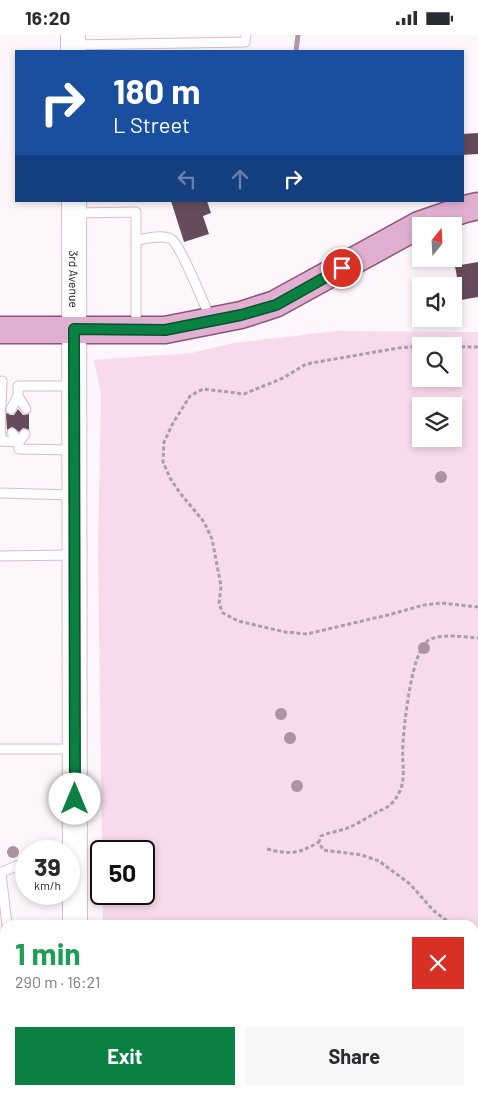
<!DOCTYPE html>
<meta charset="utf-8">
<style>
body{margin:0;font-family:Barlow,sans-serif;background:#f7f7f7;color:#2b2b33;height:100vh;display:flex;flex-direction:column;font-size:19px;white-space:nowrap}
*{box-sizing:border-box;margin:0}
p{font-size:16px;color:#7c7c81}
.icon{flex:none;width:28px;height:28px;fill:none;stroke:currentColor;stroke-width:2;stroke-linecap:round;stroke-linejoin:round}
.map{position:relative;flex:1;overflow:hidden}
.side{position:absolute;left:0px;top:885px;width:479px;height:175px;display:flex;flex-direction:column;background:#fff;border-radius:15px 15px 0 0;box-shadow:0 2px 8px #0003}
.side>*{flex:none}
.banner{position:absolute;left:15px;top:15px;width:449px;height:152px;border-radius:0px;box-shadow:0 2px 8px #0003;background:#1a4fa0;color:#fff;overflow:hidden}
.needle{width:32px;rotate:18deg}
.tools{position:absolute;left:412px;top:182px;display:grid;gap:10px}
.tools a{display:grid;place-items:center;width:50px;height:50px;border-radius:0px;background:#fff;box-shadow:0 2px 8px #0003;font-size:25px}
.speed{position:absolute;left:15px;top:805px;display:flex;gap:10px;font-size:25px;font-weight:700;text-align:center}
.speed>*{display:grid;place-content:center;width:65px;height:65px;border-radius:50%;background:#fff;box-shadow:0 2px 8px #0003;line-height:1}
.speed small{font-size:12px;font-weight:400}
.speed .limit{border:2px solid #111;border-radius:8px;background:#fff;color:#111}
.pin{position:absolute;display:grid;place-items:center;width:42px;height:42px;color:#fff;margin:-21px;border:2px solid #fff;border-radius:50%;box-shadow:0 1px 5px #0007}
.me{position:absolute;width:55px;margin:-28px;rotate:0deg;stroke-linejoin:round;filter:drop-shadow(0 0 4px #0008)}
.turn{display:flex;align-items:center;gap:18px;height:105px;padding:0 15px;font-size:22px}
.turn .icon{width:65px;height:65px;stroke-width:2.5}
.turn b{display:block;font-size:35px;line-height:42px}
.lanes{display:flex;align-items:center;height:48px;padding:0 15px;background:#0003;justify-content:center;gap:25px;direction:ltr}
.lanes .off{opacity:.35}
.round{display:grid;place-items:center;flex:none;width:52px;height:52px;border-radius:0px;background:#f7f7f7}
.head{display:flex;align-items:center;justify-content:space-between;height:85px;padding:0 15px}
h1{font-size:30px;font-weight:700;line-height:38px;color:#1e9e55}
.action{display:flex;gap:10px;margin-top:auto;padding:10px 15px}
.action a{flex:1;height:58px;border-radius:0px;background:#0b8043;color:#fff;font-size:20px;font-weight:700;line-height:58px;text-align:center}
.action a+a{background:#f7f7f7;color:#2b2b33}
.status{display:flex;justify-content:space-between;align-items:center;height:35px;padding:0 25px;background:#fff;direction:ltr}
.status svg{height:14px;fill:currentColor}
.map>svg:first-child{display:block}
</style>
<div class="status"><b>16:20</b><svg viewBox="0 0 49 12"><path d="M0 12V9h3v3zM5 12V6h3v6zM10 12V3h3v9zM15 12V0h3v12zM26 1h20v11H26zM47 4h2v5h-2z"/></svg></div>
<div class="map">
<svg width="478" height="1060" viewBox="0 0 478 1060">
<rect width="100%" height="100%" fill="#fdf7fb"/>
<!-- green -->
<path fill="#f8daed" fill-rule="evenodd" d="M336 296 478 297V1060H105V1055H474V890H103V859H144V816H102L98 512 101 359 94 325 192 318 234 308ZM421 311H454V344H421ZM421 371H454V404H421Z"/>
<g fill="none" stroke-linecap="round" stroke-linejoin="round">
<!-- stream -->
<path stroke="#b595a9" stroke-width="5" d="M296 16 298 0"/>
</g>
<!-- building -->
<path fill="#664b5d" d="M478 98V119L462 120V99Z
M171 166H207L211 178 203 181 209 199 184 207Z
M478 227V262L461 265 455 231Z
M18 374 23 380 29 379V395L23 393 19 397 12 392 7 395 6 378 11 380H14Z"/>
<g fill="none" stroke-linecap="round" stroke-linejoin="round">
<defs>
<path id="service" d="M73 10 245 7 246 0
M75 178 136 177V292
M136 205C146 204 162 199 171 204 181 210 204 270 211 284
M0 371 1 406 19 407V414L74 415
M1 371 2 346
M11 374 18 361
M26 374 18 361V351H74
M12 398 19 407 25 399
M0 458 74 460
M0 521 75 520
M0 714H75
M0 838 26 827
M1 838 7 890
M45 1055 55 1060"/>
<g id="secondary">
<path d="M73 0V16"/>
<path id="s1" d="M74 166 75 890"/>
<path d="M75 1060V1055"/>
</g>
<path id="primary" d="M0 295H165L241 280 275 269 419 190 465 174 478 171"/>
</defs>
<!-- service casing -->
<use href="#service" stroke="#dabccf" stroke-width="11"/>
<!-- secondary casing -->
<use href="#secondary" stroke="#dabccf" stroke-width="26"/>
<!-- primary casing -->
<use href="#primary" stroke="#8d547b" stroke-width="29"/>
<!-- path -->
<path stroke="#a69fa4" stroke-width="3" stroke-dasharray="4 2.5" stroke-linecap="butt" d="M421 311 398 313 306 329 283 343 244 359 203 354 190 361 173 388 164 407 163 427 170 443 180 458 204 487 212 504 221 551 219 569 223 578 238 586 285 597 307 599 392 579 424 570 441 568 478 572
M422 311 478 312
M267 814C290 820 298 819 319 807
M459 890 444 884 433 875 410 849 379 826 362 820 323 815 319 807 321 801C330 797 341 796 350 792 359 788 368 782 377 777 382 775 389 772 393 767 409 748 401 731 403 709 404 689 412 613 429 605 443 598 463 602 478 603
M474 896 478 897"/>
<!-- service -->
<use href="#service" stroke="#fff" stroke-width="9"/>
<!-- secondary -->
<use href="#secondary" stroke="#fff" stroke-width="24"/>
<!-- primary -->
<use href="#primary" stroke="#e0afd1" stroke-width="26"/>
</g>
<!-- trees -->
<g fill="#ad92a5">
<circle cx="441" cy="442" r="6"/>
<circle cx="424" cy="613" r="6"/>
<circle cx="281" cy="679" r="6"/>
<circle cx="290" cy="703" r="6"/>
<circle cx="297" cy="751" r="6"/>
<circle cx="13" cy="817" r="6"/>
</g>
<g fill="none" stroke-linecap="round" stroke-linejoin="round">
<defs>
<path id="route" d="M75 764 74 294 165 295 241 280 276 270 342 233"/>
</defs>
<!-- route casing -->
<use href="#route" stroke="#07532c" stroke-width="12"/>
<!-- route -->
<use href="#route" stroke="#0b8043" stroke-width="9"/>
</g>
<g text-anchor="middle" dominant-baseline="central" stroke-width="5" stroke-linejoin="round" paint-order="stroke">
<!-- street labels -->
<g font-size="12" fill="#170d14" stroke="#fff">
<text stroke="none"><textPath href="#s1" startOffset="78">3rd Avenue</textPath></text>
</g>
</g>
</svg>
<div class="tools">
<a><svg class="needle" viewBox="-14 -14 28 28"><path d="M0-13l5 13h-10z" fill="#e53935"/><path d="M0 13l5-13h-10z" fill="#7c7c81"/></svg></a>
<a><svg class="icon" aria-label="sound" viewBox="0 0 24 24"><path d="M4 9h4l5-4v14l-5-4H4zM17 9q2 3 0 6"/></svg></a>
<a><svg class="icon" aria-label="search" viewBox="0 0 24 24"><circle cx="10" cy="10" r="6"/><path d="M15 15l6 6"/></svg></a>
<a><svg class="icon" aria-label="layers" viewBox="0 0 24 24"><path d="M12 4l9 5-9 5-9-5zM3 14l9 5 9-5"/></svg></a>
</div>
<div class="speed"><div>39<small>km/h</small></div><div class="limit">50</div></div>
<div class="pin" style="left:342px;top:233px;background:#d93025"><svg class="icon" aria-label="arrive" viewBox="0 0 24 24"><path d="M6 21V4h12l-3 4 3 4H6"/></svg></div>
<svg class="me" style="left:75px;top:764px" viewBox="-20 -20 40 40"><circle r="19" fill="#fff"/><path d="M0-13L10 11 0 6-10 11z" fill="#0b8043"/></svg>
<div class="banner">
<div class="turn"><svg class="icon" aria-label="right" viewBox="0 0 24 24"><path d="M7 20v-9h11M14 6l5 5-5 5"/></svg><div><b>180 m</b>L Street</div></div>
<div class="lanes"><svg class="icon off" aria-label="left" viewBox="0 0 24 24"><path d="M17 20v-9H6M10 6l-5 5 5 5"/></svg><svg class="icon off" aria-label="ahead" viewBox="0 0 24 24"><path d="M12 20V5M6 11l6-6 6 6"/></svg><svg class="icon" aria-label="right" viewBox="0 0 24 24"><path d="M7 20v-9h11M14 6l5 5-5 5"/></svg></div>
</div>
<section class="side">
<div class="head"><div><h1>1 min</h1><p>290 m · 16:21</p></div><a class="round" style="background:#d93025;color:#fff"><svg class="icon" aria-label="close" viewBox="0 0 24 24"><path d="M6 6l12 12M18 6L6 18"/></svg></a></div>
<div class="action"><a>Exit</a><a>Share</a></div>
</section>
</div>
